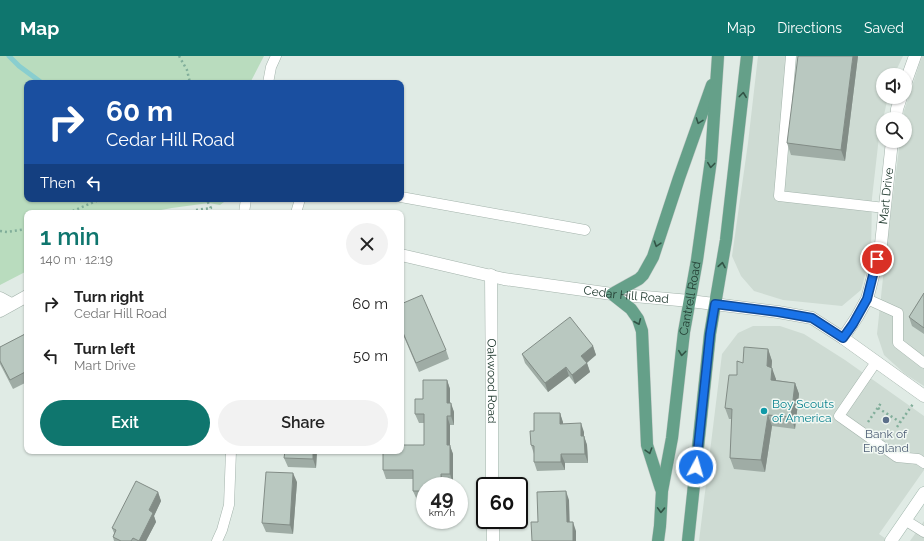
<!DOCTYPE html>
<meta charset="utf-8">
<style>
body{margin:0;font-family:Raleway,sans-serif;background:#f2f2f2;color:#222;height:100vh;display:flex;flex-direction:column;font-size:15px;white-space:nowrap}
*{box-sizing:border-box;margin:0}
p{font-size:13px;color:#767676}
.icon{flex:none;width:22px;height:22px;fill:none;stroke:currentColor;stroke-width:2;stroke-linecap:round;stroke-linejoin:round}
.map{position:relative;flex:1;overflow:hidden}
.side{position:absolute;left:24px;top:154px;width:380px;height:244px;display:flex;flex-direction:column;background:#fff;border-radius:8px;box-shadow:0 1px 3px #0004}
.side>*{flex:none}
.top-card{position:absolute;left:24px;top:24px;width:380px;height:122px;border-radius:8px;box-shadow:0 1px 3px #0004;background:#1a4fa0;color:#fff;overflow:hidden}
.buttons{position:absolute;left:876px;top:12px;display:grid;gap:8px}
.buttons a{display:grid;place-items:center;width:36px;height:36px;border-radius:50%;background:#fff;box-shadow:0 1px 3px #0004;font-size:20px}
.speed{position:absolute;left:416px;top:421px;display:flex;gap:8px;font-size:20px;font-weight:700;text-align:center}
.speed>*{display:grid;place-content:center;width:52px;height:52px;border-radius:50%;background:#fff;box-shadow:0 1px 3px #0004;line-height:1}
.speed small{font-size:10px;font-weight:400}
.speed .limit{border:2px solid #111;border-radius:6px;background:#fff;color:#111}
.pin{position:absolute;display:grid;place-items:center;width:34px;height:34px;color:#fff;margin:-17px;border:2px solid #fff;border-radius:50%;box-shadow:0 1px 4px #0007}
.me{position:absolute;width:44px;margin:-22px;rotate:6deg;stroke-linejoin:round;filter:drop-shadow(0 0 3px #0008)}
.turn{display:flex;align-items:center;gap:14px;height:84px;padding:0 16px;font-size:18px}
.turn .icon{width:52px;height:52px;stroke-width:2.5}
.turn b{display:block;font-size:28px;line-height:34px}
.then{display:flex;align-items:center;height:38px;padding:0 16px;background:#0003;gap:8px;font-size:15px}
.round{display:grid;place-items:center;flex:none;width:42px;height:42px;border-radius:21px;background:#f2f2f2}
.overview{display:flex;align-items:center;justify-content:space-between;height:68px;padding:0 16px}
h1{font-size:24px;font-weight:600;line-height:30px;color:#0f766e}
.primary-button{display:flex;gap:8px;margin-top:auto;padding:8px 16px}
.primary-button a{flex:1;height:46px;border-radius:24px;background:#0f766e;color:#fff;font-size:16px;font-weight:600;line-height:46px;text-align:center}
.primary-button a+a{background:#f2f2f2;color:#222}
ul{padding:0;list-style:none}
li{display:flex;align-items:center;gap:12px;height:52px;padding:0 16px}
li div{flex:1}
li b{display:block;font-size:15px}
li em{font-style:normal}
header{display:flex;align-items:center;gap:24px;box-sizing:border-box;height:56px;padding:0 20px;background:#0f766e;color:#fff}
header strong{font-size:19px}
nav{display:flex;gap:22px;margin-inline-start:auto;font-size:14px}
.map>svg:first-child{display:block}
</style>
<header>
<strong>Map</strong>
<nav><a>Map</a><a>Directions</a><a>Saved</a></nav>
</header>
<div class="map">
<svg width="924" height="485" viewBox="0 0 924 485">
<rect width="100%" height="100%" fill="#e0ebe5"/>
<!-- built -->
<path fill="#cedbd3" d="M758 0H903L894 19H883V41H888L879 81 872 142 871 198 861 234 842 250 783 244 754 235 741 220 732 200 748 87Z
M922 0H924V330L905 318 884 299 877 278 885 203 900 85H905V63H903L904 55Z
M753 270H780L804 278 845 304 924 360V414L879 478 889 485H699L722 298 738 277Z
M924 465V485H910Z"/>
<!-- green -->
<path fill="#b9dcbe" d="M0 0H264L250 27H27V143H228L220 149 209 147 172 152 145 157H27V215L0 229Z"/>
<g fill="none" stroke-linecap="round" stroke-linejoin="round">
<!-- stream -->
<path stroke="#89cecf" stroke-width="5" d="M9 0 19 10 42 27"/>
<defs>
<path id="lane" d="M791 0 779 140 885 152
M268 27 271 11 276 0
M401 141 585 174
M244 157 246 143
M296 157 300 143
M867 243 898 257V287L924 307
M876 306 839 360 897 401 918 403 924 407
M905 464 924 476
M217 485 222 474 229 449 231 395"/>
<g id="street">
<path d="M905 28 915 0"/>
<path d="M896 63 897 53 901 41"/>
<path id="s1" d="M401 199 504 223 612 238 690 245 778 256 812 262 843 282 924 340"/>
<path id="s2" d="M491 219 492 351V430"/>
<path d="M0 242 11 248"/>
<path d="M0 255 27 240"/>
<path id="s3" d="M843 282 857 261 867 243 870 232 881 188 892 85"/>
<path d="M493 464V485"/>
</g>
<path id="secondary" d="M891 485 924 437"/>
<g id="primary">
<path d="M661 433 647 389 642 275 638 263 631 253 612 238 639 223 643 219 653 201 679 122 712 29"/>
<path id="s4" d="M658 485 660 470 662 435 672 382 684 276 697 204 711 104 718 0"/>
<path d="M688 485 710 278 726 184 747 0"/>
</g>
</defs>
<!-- lane casing -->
<use href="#lane" stroke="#a3b3ab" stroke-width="11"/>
<!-- street casing -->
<use href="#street" stroke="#a3b3ab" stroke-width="13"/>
<!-- secondary casing -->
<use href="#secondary" stroke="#9fb6ab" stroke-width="13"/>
<!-- primary casing -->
<use href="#primary" stroke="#c1c8c5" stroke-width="13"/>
<!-- path -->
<path stroke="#81ae9a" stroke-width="2.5" stroke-dasharray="2 3" stroke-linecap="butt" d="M179 0 187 14 190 27
M196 154 211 152 206 143
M68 157 101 143H110
M0 175 7 176 27 173
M878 352 900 366
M868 366 881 347
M897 371 913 348"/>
<!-- lane -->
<use href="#lane" stroke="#fff" stroke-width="10"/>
<!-- street -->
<use href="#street" stroke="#fff" stroke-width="12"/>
<!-- secondary -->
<use href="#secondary" stroke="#fff" stroke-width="12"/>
<!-- primary -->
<use href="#primary" stroke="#65a089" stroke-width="12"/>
</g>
<!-- wall -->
<path fill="#9faca5" d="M858 0 845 105 791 99 787 87Z
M924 237V278L912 270 909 261Z
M401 248 446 294 449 303 419 316 401 274Z
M27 277V326L13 333 0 308V291Z
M593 290 596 299 587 307 590 316 575 328 569 320 548 336 525 307 522 298Z
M768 293 772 305 771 312 776 324 795 327 799 338 795 373 772 370 765 416 734 413 730 402 732 363H729L725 352 737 319 743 307Z
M447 324 450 333V347L454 356V369H450V390L453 398V427H444L425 430V444H417L413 435V423H386L383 414 424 389V367H419L415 358Z
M560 357 563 368 584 376V380L587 389 588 407H565V414L537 415 534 406V398L531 389 534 375Z
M317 395 316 412 288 411 284 402Z
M297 426 293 478 266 476 262 467Z
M158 436 161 445 154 460 156 466 146 485H114L113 481 114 477 112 472Z"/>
<!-- shaded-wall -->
<path fill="#828c86" d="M853 0H858L845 105 841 94Z
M593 290 596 299 584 309 581 300Z
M768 293 772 305 771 322 767 310Z
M587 307 590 316 575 328 572 319Z
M566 311 569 320 548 336 545 327Z
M772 312 776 323V335L771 324Z
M447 324 450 333V356L447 347Z
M795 327 799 338 795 373 791 361Z
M451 347 454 356V369L451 360Z
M560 357 563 366V376L560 368Z
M768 359 772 370 765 416 761 404Z
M447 360 450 369V390L453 398V427L450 418 447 389Z
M581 367 584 376V389L581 380Z
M584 380 587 389 588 407 585 398Z
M313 395H317L316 412 313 403Z
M561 398 565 407V414L561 406Z
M293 417 297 426 293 478 290 469Z
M441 418 444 427V430H441Z
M566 435 569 444 570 475 567 466Z
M158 436 161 445 154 460 156 466 146 485H139L149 454Z
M573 466 576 475V485H573Z"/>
<!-- building -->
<path fill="#b9c8c0" stroke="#828c86" d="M798 0H853L841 94 787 87Z
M924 237V272L909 261Z
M422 239 446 294 416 307 401 272V248Z
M570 261 593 290 581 300 587 307 572 319 566 311 545 327 522 298Z
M27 277V315L10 324 0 305V291Z
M744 291 768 293 767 310 772 312 771 324 795 327 791 361 768 359 761 404 730 402 732 353 725 352 729 319H737V305L743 307Z
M423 324H447V347H451V360H447V389H450V418H441V430H425V435H413V414H383V395H401V389H424V358H415V343H423Z
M534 357H560V368L581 367V380H584L585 398H561V406H534V390L531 389 530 375H534Z
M285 395H313V403L284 402Z
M266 416 293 417 290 469 262 467Z
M136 425 158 436 149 454 153 457 139 485 133 482 131 485H121L113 481 116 474 112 472Z
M566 435 567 466H573V485H532L531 466H538L537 436Z"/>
<!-- one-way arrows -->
<defs><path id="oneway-chevron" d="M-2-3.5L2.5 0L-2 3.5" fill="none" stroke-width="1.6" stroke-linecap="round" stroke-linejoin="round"/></defs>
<g stroke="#325446">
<use href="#oneway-chevron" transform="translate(743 39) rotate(-83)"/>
<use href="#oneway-chevron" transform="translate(699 65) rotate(110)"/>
<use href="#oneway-chevron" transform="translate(711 109) rotate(97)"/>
<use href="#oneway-chevron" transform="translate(657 188) rotate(108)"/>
<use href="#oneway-chevron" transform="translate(722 209) rotate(-80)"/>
<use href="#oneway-chevron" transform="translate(638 266) rotate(67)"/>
<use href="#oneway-chevron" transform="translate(682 297) rotate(97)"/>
<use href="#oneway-chevron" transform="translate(649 395) rotate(73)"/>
<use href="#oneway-chevron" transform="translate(661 454) rotate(92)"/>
</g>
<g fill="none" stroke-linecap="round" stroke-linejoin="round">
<defs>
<path id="route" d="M696 411 710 278 715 248 778 256 812 262 843 282 853 268 867 243 877 203"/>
</defs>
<!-- route casing -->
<use href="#route" stroke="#114b97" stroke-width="10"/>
<!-- route -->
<use href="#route" stroke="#1a73e8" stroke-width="7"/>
</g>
<!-- markers -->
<circle fill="#0f9aa8" stroke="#f1f8f3" stroke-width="1.5" cx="764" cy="355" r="4"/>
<circle fill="#5c6f8a" stroke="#f1f8f3" stroke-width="1.5" cx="886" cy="364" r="4"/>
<g text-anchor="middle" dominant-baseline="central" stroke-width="3" stroke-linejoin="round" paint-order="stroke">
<!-- street labels -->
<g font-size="12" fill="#213b30" stroke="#f1f8f3">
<text stroke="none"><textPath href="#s3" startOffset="151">Mart Drive</textPath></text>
<text stroke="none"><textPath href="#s1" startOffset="229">Cedar Hill Road</textPath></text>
<text stroke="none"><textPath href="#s4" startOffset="245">Cantrell Road</textPath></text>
<text stroke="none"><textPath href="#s2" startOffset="106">Oakwood Road</textPath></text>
</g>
<!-- culture labels -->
<g font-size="12" fill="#0d838f" stroke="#f1f8f3" text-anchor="start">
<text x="772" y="348">Boy Scouts<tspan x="772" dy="14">of America</tspan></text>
</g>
<!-- service labels -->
<g font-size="12" fill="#4e5e75" stroke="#f1f8f3">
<text x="886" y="378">Bank of<tspan x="886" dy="14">England</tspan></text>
</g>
</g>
</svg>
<div class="buttons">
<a><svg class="icon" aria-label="sound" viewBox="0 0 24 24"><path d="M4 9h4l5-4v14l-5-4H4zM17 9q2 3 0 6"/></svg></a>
<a><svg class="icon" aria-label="search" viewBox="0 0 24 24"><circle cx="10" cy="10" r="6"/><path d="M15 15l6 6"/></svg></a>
</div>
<div class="speed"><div>49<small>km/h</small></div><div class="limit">60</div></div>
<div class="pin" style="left:877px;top:203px;background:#d93025"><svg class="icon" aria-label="arrive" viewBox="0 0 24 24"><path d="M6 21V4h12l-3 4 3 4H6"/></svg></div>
<svg class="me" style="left:696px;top:411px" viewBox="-20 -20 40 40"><circle r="17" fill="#1a73e8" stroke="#fff" stroke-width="3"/><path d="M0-11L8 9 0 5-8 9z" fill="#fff"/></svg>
<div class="top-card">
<div class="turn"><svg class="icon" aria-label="right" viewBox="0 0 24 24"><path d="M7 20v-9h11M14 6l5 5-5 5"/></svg><div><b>60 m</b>Cedar Hill Road</div></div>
<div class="then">Then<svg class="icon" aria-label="left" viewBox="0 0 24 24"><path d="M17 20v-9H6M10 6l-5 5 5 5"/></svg></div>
</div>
<section class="side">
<div class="overview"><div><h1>1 min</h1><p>140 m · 12:19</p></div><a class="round"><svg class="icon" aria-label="close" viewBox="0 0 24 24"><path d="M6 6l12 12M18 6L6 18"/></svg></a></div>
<ul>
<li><svg class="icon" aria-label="right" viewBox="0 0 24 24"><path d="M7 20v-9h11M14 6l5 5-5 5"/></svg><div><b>Turn right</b><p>Cedar Hill Road</p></div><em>60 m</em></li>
<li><svg class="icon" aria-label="left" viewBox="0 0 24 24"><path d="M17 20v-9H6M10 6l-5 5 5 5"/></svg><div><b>Turn left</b><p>Mart Drive</p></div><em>50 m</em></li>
</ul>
<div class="primary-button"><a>Exit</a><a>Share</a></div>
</section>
</div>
